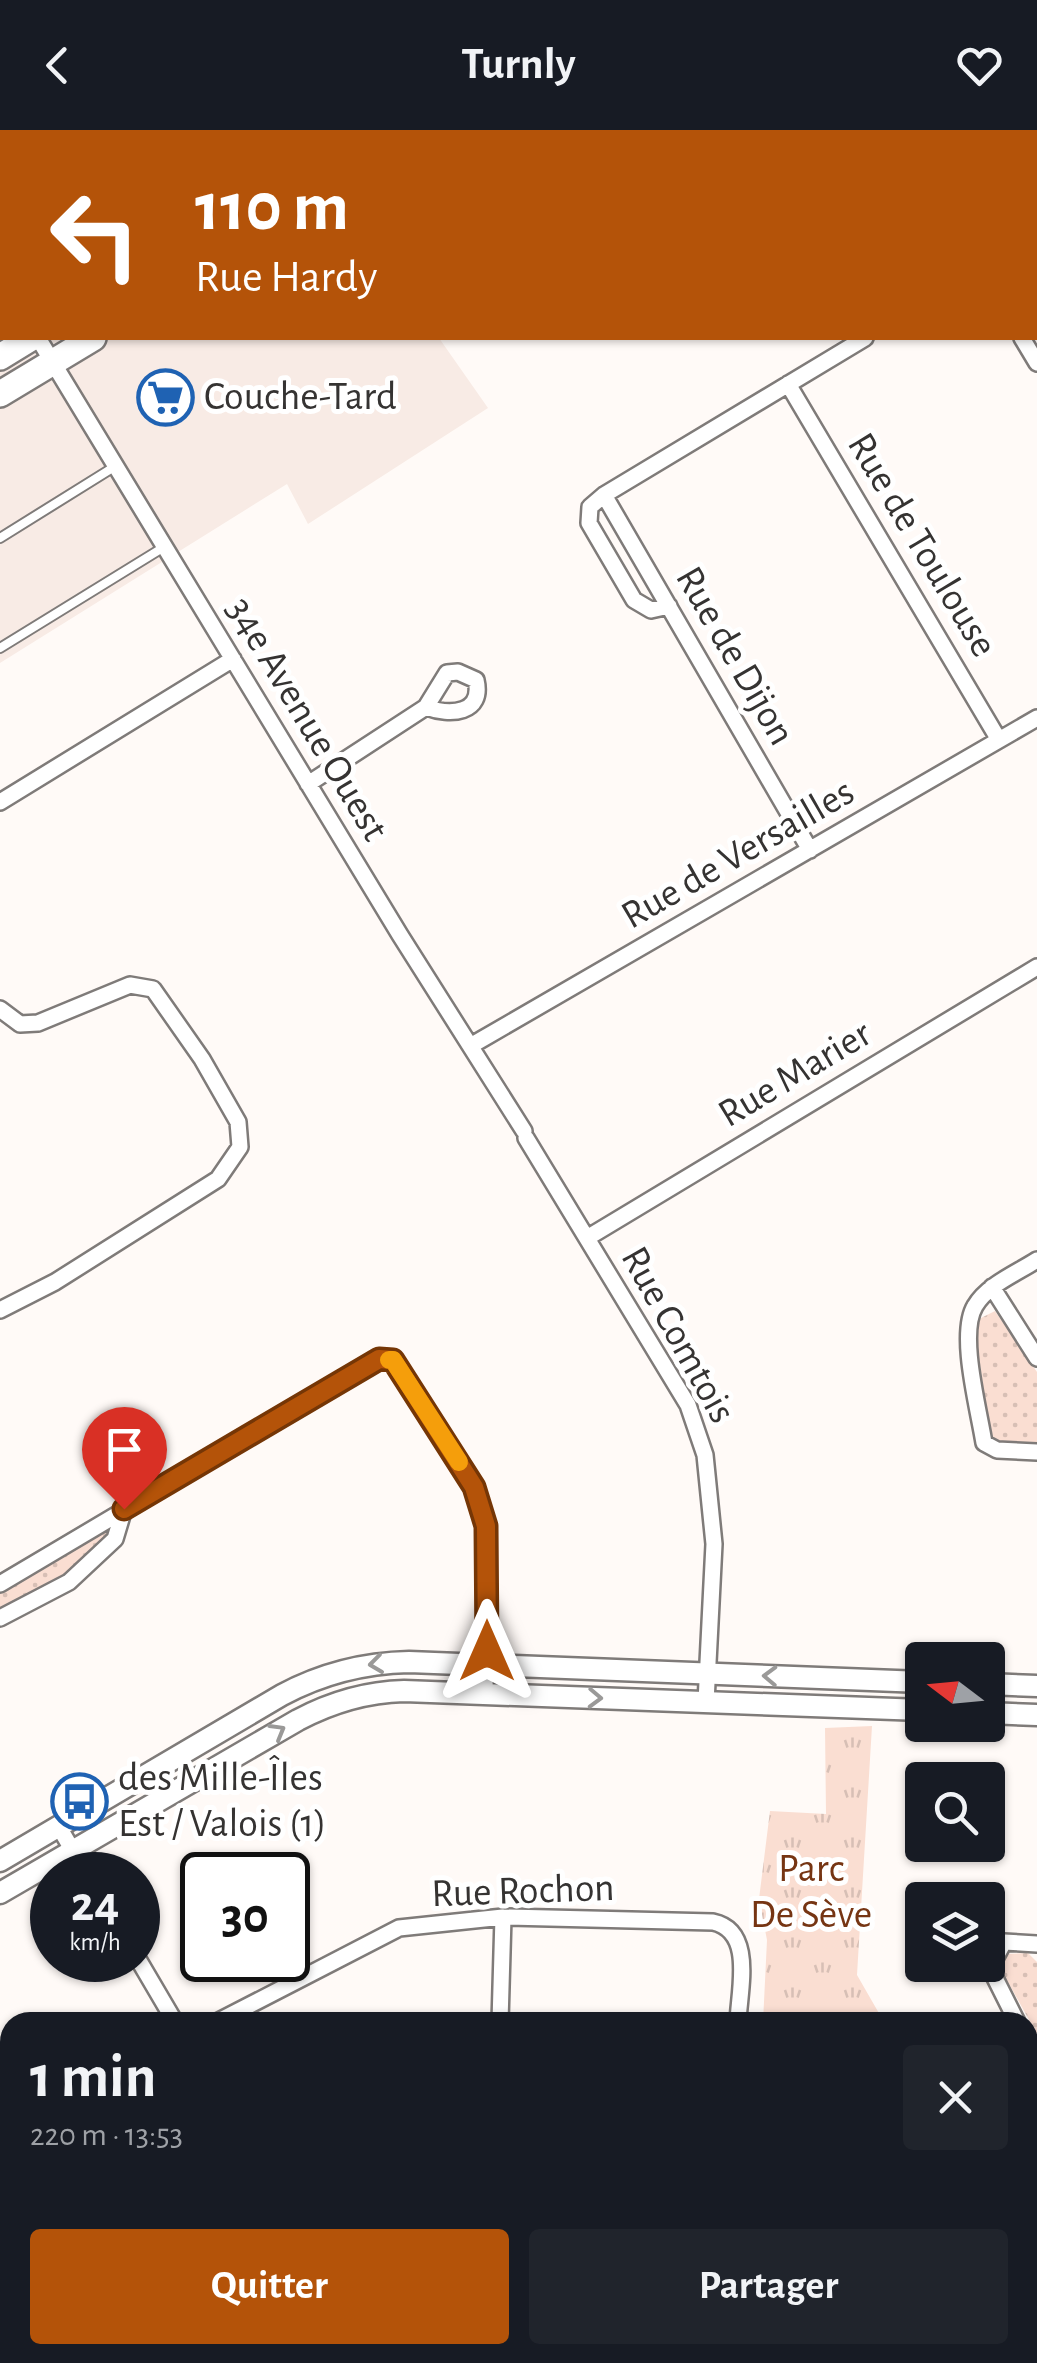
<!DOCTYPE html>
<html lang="fr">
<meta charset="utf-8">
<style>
body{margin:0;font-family:"Alegreya Sans",sans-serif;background:#20242c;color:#f1f3f6;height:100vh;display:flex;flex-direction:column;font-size:38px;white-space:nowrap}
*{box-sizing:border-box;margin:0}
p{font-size:32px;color:#9ea1a6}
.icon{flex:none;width:55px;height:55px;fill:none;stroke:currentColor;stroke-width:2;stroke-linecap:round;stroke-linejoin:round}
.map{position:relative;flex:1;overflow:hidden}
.sheet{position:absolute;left:0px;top:1882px;width:1038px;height:352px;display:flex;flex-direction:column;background:#171b24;border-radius:30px 30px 0 0;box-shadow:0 2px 8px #0004}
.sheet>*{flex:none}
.banner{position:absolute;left:0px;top:0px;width:1038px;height:210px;box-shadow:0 2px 8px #0004;background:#b45309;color:#fff;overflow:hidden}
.needle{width:65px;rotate:286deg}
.tools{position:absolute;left:905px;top:1512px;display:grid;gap:20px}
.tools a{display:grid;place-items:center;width:100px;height:100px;border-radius:10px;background:#171b24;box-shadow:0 2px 8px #0004;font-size:50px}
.speed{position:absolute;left:30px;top:1722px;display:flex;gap:20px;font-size:50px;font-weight:700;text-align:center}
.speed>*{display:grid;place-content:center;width:130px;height:130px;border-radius:50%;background:#171b24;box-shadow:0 2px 8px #0004;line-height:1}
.speed small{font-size:25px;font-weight:400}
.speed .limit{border:5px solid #111;border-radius:15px;background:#fff;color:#111}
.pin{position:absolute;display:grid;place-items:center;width:85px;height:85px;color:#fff;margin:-102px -42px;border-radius:50% 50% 50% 0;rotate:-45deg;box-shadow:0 0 10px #0007}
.pin .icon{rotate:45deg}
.me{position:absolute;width:110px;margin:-55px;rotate:0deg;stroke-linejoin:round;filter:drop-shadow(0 0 8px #0008)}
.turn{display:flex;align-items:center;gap:35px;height:210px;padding:0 30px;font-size:45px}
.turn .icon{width:130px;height:130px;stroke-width:2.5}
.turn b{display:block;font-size:70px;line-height:85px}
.round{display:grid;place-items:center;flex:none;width:105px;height:105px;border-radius:10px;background:#20242c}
.overview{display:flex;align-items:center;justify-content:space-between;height:170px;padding:0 30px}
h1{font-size:60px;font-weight:700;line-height:75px}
.primary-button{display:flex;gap:20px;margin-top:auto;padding:20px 30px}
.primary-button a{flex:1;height:115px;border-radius:10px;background:#b45309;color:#fff;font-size:40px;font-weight:700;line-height:115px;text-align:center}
.primary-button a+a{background:#20242c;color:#f1f3f6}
header{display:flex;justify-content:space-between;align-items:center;height:130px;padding:0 30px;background:#171b24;font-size:45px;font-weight:700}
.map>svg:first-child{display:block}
</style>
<header><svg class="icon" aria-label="back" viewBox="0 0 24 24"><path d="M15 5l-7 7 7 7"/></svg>Turnly<svg class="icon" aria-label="heart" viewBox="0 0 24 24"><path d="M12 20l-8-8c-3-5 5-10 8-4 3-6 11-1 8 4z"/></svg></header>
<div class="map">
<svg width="1037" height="2233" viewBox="0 0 1037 2233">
<defs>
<pattern id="grass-dots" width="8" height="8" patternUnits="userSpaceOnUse" patternTransform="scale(2.5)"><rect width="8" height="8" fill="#faded2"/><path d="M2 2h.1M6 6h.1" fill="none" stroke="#d7bfb5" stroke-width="1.8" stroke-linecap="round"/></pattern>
<pattern id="park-tufts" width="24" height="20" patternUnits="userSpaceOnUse" patternTransform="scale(2.5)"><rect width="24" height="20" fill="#faded2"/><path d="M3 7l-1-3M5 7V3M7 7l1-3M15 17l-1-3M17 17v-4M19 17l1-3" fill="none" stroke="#d7bfb5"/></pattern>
</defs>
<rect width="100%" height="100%" fill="#fffaf7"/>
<!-- built -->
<path fill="#f8ebe5" d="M0 0H315L2 2V208H439L488 278 308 394 287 354 0 533Z"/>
<!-- grass -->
<path fill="url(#grass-dots)" d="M995 1181 1037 1242V1315C1022 1313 1000 1316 990 1304L975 1201 979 1189Z
M114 1393C99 1439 40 1463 0 1484V1460Z
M1028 1823 1037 1832V1904L1000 1838 1006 1824Z"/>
<!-- park -->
<path fill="url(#park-tufts)" d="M872 1596 857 1845 884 1892H763L767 1810 759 1769 770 1681 826 1684 825 1598Z
M1028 2145 1037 2162V2233H747L748 2225H1028Z"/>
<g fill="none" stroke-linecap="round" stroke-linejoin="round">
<defs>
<path id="service" d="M239 2 242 0
M0 408 114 337
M0 518 164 417"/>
<path id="minor" d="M353 0 355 2
M1035 105 1037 104
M38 208 400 805 524 1001
M1022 208 1037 233
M788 254 999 610
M604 365 810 720
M669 476 651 480 634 470 589 393 590 377 604 365 865 208
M308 654 426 577 447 543 458 542 476 550C484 584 450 586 426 577
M0 672 233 529
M0 879 20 894 38 893 130 855 153 859 202 929 238 992 240 1017 218 1049 55 1152 0 1180
M472 915 1037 588
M526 1008 688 1275 705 1325 714 1414 706 1572
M587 1108 1037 837
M1037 1130C1017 1143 987 1155 975 1176 958 1204 979 1280 984 1313L997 1320 1037 1322
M992 1157 1037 1228
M0 1454 379 1229 393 1230 474 1357 487 1396 485 1564
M0 1488 69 1452 115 1409 124 1379
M59 1697 87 1745
M138 1829 175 1892
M217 1892 399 1798 503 1787 713 1792C755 1801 739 1860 738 1892
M500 1892 503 1787
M1017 1892 990 1838 1004 1812 1037 1814
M1028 1913 1037 1928
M0 2062 10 2079
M98 2225 103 2233
M358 2225 361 2233
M155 2233 169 2225
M724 2233 725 2225"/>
<path id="tertiary" d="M988 1554 1037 1556
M988 1583 1037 1585
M0 1731 282 1565C323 1543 363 1533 409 1532L922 1552
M0 1763 298 1590C332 1572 365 1562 404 1561L922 1580"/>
<path id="primary" d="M402 2 406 0
M0 227 31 208
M0 264 93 208"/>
</defs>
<!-- service casing -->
<use href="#service" stroke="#7f7b79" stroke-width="12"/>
<!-- minor casing -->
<use href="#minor" stroke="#7f7b79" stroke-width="20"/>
<!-- tertiary casing -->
<use href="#tertiary" stroke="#7f7b79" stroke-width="25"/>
<!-- primary casing -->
<use href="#primary" stroke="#7f7b79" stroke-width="30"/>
<!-- service -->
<use href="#service" stroke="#fff" stroke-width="8"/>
<!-- minor -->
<use href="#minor" stroke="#fff" stroke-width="15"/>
<!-- tertiary -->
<use href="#tertiary" stroke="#fff" stroke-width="20"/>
<!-- primary -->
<use href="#primary" stroke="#fff" stroke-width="25"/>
</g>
<!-- one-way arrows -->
<defs><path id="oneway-chevron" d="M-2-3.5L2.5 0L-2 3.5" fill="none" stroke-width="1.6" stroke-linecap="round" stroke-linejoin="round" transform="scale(2.5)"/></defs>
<g stroke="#9a9998">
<use href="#oneway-chevron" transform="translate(376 1534) rotate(173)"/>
<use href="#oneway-chevron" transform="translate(770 1546) rotate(-178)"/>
<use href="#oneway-chevron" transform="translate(595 1568) rotate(2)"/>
<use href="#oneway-chevron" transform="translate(278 1601) rotate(-30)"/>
</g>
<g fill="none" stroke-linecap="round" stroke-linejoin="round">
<defs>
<path id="route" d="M124 1379 379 1229 393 1230 474 1357 486 1396 487 1521"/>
</defs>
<!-- route casing -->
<use href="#route" stroke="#753606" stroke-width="25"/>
<!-- route -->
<use href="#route" stroke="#b45309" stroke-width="18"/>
<!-- slow -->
<path stroke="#f59e0b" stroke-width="18" d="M389 1230H393L459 1332"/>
</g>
<!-- icons -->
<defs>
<symbol id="supermarket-ring" viewBox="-11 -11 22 22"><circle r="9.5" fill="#fff" stroke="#1f62b3" stroke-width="1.5"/><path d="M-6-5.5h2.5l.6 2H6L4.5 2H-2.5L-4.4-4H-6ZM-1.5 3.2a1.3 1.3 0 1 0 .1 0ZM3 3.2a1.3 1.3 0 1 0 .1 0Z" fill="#1f62b3"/></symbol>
<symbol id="bus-ring" viewBox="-11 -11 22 22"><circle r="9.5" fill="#fff" stroke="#1f62b3" stroke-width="1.5"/><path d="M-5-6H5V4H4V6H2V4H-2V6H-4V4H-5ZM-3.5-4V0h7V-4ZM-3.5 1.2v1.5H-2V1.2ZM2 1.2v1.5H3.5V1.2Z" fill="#1f62b3"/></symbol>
</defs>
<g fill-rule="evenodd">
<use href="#supermarket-ring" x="134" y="236" width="63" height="63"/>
<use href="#bus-ring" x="48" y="1640" width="63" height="63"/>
</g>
<g text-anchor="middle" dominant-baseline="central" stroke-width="10" stroke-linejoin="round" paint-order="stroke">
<!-- poi labels -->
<g font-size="40" fill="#353332" stroke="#fff" text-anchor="start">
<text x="204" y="267">Couche-Tard</text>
<text x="118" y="1648">des Mille-Îles<tspan x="118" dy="46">Est / Valois (1)</tspan></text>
</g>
<!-- street labels -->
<g font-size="40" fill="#353332" stroke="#fff">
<text transform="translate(922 415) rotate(59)">Rue de Toulouse</text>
<text transform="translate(735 526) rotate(60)">Rue de Dijon</text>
<text transform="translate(307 589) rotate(59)">34e Avenue Ouest</text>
<text transform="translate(738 724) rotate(-30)">Rue de Versailles</text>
<text transform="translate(795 944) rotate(-31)">Rue Marier</text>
<text transform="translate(678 1205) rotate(61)">Rue Comtois</text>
<text transform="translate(523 1761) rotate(-2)">Rue Rochon</text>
</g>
<!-- park labels -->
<g font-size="40" fill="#763513" stroke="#fff">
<text x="811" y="1739">Parc<tspan x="811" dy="46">De Sève</tspan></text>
</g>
</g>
</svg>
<div class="tools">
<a><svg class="needle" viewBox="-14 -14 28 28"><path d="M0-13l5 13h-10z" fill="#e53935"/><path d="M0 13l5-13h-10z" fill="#9ea1a6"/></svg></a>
<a><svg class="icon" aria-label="search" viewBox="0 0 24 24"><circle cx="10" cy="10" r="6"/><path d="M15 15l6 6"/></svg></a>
<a><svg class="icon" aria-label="layers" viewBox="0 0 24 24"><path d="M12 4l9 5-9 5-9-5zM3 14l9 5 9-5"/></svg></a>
</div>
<div class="speed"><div>24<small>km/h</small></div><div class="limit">30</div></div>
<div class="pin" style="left:124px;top:1379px;background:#d93025"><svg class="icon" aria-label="arrive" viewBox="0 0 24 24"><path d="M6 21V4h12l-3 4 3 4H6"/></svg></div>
<svg class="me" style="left:487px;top:1521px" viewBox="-20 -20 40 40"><path d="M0-17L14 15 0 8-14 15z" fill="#b45309" stroke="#fff" stroke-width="4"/></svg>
<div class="banner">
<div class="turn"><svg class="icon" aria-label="left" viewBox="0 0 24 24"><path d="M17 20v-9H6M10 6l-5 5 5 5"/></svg><div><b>110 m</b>Rue Hardy</div></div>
</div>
<section class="sheet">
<div class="overview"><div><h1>1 min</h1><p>220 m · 13:53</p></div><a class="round"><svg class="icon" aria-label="close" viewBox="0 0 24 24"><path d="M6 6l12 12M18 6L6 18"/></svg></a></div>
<div class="primary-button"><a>Quitter</a><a>Partager</a></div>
</section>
</div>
